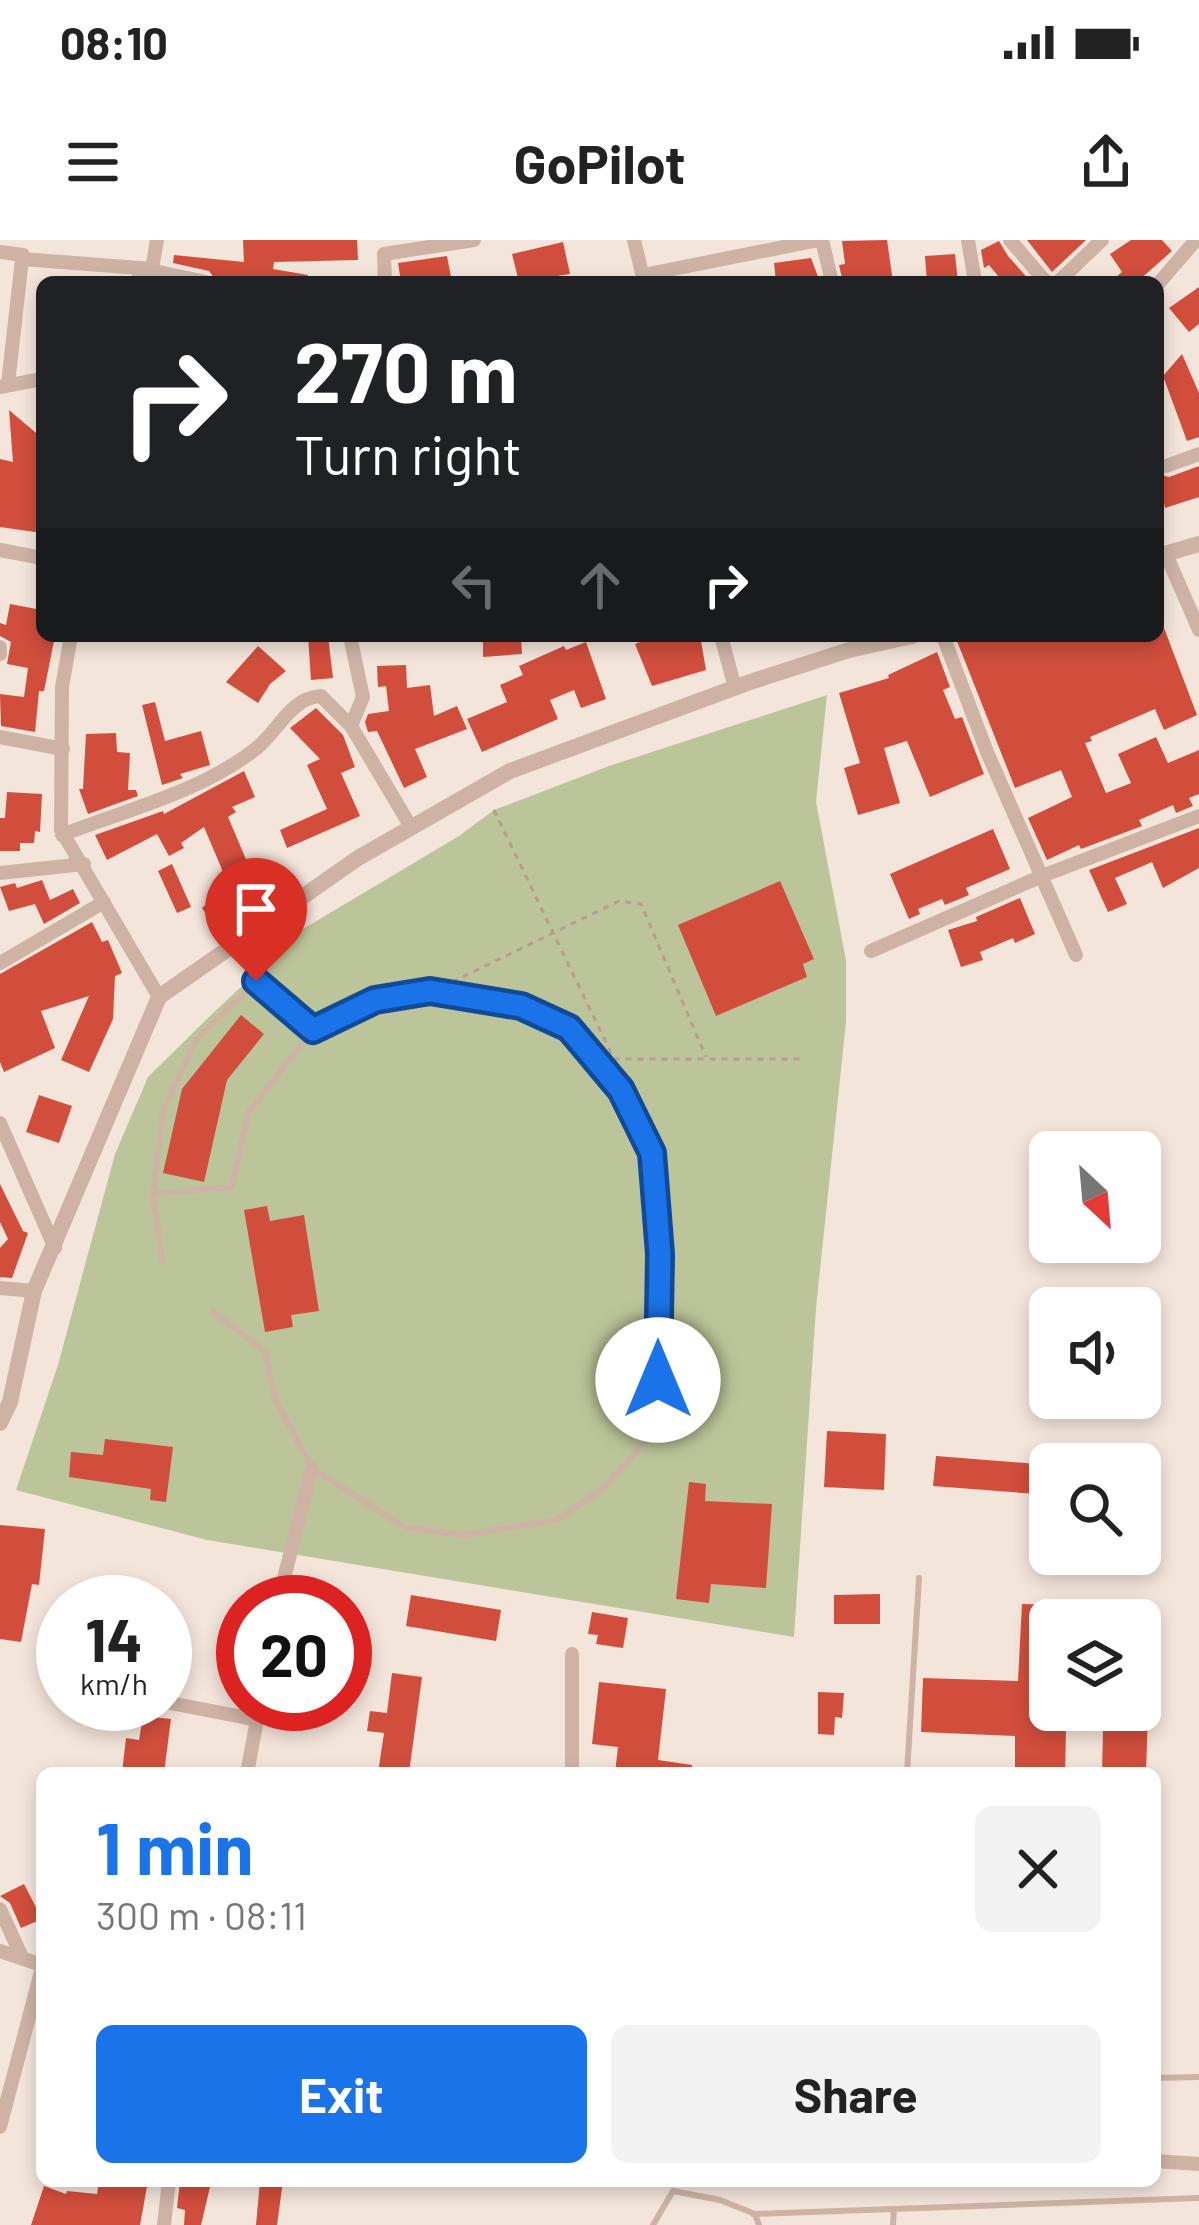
<!DOCTYPE html>
<meta charset="utf-8">
<style>
body{margin:0;font-family:Barlow,sans-serif;background:#f2f2f2;color:#222;height:100vh;display:flex;flex-direction:column;font-size:45px;white-space:nowrap}
*{box-sizing:border-box;margin:0}
p{font-size:39px;color:#767676}
.icon{flex:none;width:66px;height:66px;fill:none;stroke:currentColor;stroke-width:2;stroke-linecap:round;stroke-linejoin:round}
.map{position:relative;flex:1;overflow:hidden}
.side{position:absolute;left:36px;top:1527px;width:1125px;height:420px;display:flex;flex-direction:column;background:#fff;border-radius:18px;box-shadow:0 6px 18px #0003}
.side>*{flex:none}
.guide{position:absolute;left:36px;top:36px;width:1128px;height:366px;border-radius:18px;box-shadow:0 6px 18px #0003;background:#202124;color:#fff;overflow:hidden}
.needle{width:78px;rotate:154deg}
.controls{position:absolute;left:1029px;top:891px;display:grid;gap:24px}
.controls a{display:grid;place-items:center;width:132px;height:132px;border-radius:18px;background:#fff;box-shadow:0 6px 18px #0003;font-size:60px}
.speed{position:absolute;left:36px;top:1335px;display:flex;gap:24px;font-size:60px;font-weight:700;text-align:center}
.speed>*{display:grid;place-content:center;width:156px;height:156px;border-radius:50%;background:#fff;box-shadow:0 6px 18px #0003;line-height:1}
.speed small{font-size:30px;font-weight:400}
.speed .limit{border:18px solid #d22;background:#fff;color:#111}
.pin{position:absolute;display:grid;place-items:center;width:102px;height:102px;color:#fff;margin:-123px -51px;border-radius:50% 50% 50% 0;rotate:-45deg;box-shadow:0 0 12px #0007}
.pin .icon{rotate:45deg}
.me{position:absolute;width:132px;margin:-66px;rotate:0deg;stroke-linejoin:round;filter:drop-shadow(0 0 9px #0008)}
.turn{display:flex;align-items:center;gap:42px;height:252px;padding:0 60px;font-size:54px}
.turn .icon{width:156px;height:156px;stroke-width:2.5}
.turn b{display:block;font-size:84px;line-height:102px}
.lanes{display:flex;align-items:center;height:114px;padding:0 60px;background:#0003;justify-content:center;gap:60px;direction:ltr}
.lanes .off{opacity:.35}
.round{display:grid;place-items:center;flex:none;width:126px;height:126px;border-radius:18px;background:#f2f2f2}
.overview{display:flex;align-items:center;justify-content:space-between;height:204px;padding:0 60px}
h1{font-size:72px;font-weight:700;line-height:90px;color:#1a73e8}
.action{display:flex;gap:24px;margin-top:auto;padding:24px 60px}
.action a{flex:1;height:138px;border-radius:18px;background:#1a73e8;color:#fff;font-size:48px;font-weight:700;line-height:138px;text-align:center}
.action a+a{background:#f2f2f2;color:#222}
.status{display:flex;justify-content:space-between;align-items:center;height:84px;padding:0 60px;background:#fff;direction:ltr}
.status svg{height:33px;fill:currentColor}
header{display:flex;justify-content:space-between;align-items:center;height:156px;padding:0 60px;background:#fff;font-size:54px;font-weight:700}
.map>svg:first-child{display:block}
</style>
<div class="status"><b>08:10</b><svg viewBox="0 0 49 12"><path d="M0 12V9h3v3zM5 12V6h3v6zM10 12V3h3v9zM15 12V0h3v12zM26 1h20v11H26zM47 4h2v5h-2z"/></svg></div>
<header><svg class="icon" aria-label="menu" viewBox="0 0 24 24"><path d="M4 6h16M4 12h16M4 18h16"/></svg>GoPilot<svg class="icon" aria-label="share" viewBox="0 0 24 24"><path d="M12 15V3M7 8l5-5 5 5M5 13v7h14v-7"/></svg></header>
<div class="map">
<svg width="1199" height="1985" viewBox="0 0 1199 1985">
<rect width="100%" height="100%" fill="#f4e5db"/>
<!-- green -->
<path fill="#bcc599" d="M827 455 816 562 846 720V782L816 1068 794 1397 207 1300 16 1250 58 1125 115 914 148 837 211 775 303 689 459 596 494 570 609 526Z"/>
<!-- building -->
<path fill="#d14e3c" d="M243 0H357L358 20 274 22 273 29 308 35 307 42H217L209 31 173 23 174 15 244 22Z
M887 0 893 42H843L839 25 845 24 842 1Z
M1027 0H1086L1052 32Z
M1131 0H1162L1172 11 1137 42H1110L1122 32 1110 14Z
M999 1 1008 16 1031 42H1003L989 25 984 28 981 10Z
M563 2 570 34 519 42 512 14Z
M955 14 958 42H927L925 16Z
M447 16 452 42H401L398 23Z
M811 18 820 42H776L774 23Z
M1199 47V84L1189 92 1169 68Z
M1182 114 1199 153V197L1187 201 1163 136Z
M9 170 42 198V293L0 287V219L13 222Z
M1199 226V257L1165 268 1158 234 1169 237Z
M10 364 42 370V396H55L44 451H39L35 492 1 486 0 454 24 457 28 428 7 424 11 402 0 396V383L6 385Z
M1158 372 1197 475 1164 490 1155 469 1090 497 1092 501 1085 503 1106 553 1131 543 1118 514 1156 497 1168 523 1199 510V554L1189 558 1193 566 1176 573 1173 565 1139 580 1142 586 1081 609 1079 605 1047 620 1028 578 1072 557 1061 530 1015 548 957 401 971 396H1158Z
M308 396H328L333 438 311 440Z
M483 396H521L522 414 483 417Z
M655 396H693V402L701 401 706 430 652 446 635 404Z
M586 402 606 459 581 468 574 450 550 460 558 479 482 512 467 479 507 462 500 445 523 435 519 426 564 406 566 410Z
M258 406 286 431 270 444 258 463 226 442Z
M937 412 950 447 943 450 955 479 962 477 984 534 930 557 907 501 884 508 900 563 858 575 844 528 860 523 839 453 889 438 888 435Z
M406 425 407 448 430 445 434 476 457 466 467 489 415 509 427 537 404 548 377 491 368 492 365 482 368 474 389 471 386 446 378 447 377 426Z
M155 462 165 501 201 491 210 525 180 534 183 538 162 545 142 465Z
M316 468 343 495 355 527 341 533 360 576 287 608 280 590 327 569 307 525 320 519 290 488Z
M116 493 117 512 130 513 128 550H136L138 556 88 574 79 549H83L86 494Z
M244 531 255 557 232 567 236 572 228 577 248 624 242 626 258 646 213 683 202 668 229 646 204 587 181 603 184 608 169 616 157 594 107 620 95 595 163 571 164 574Z
M7 552 42 554 40 592 35 591 34 603H20V611H0V578H5Z
M1199 588V628L1163 648 1152 622 1115 638 1127 664 1108 672 1089 630Z
M993 589 1010 629 966 648 969 655 945 665 942 659 918 669 920 674 909 679 890 634Z
M172 624 191 667 177 673 158 631Z
M42 640 50 660 73 649 80 663 44 684 35 664 9 671 0 647 15 643 17 648Z
M780 641 814 719 803 724 807 737 716 776 678 685Z
M1020 658 1035 694 1015 703 1013 698 980 712 983 720 961 727 948 690 977 681 976 677Z
M92 682 102 702 108 700 122 733 115 736 113 779 89 832 61 820 89 756 41 771 55 808 4 832 0 822V734Z
M241 775 264 794 227 840 204 942 163 933 182 849Z
M39 855 72 866 59 903 26 892Z
M0 944 23 991 28 993 12 1038 0 1037V1008L8 999 0 982Z
M267 966 270 981 304 975 319 1071 291 1075 293 1087 265 1092 244 970Z
M827 1191 886 1194 884 1250 824 1247Z
M105 1199 173 1207 166 1262 150 1260 151 1249 69 1237 71 1212 103 1215Z
M936 1216 1050 1225V1255L933 1246Z
M689 1242 706 1244 705 1261 772 1264 766 1348 711 1344 709 1363 676 1359Z
M0 1285 45 1289 39 1345 32 1344 21 1402 0 1399Z
M880 1354V1384H834V1355Z
M411 1355 501 1370 496 1401 406 1386Z
M1022 1364 1061 1365 1060 1380H1050V1470H1148L1146 1533H1102L1103 1490H1066L1065 1533H1015V1496L921 1492 923 1438 1018 1441Z
M592 1372 628 1378 623 1408 596 1404 598 1395 588 1394Z
M392 1433 422 1437 409 1533H378L384 1493 367 1491 370 1471 387 1473Z
M599 1442 666 1449 658 1520 692 1525V1533H615L618 1507 592 1504Z
M818 1452 844 1453 842 1478 835 1477 834 1495 818 1494Z
M143 1476 171 1479 164 1533H122L126 1498 139 1500Z
M24 1644 42 1679 21 1688 10 1663 0 1656Z
M99 1941H148L140 1985H31L44 1946 66 1954 67 1951 97 1954Z
M180 1941H203L202 1945 210 1947 201 1985H184L185 1970 177 1968Z
M260 1941H283L277 1985H256Z"/>
<g fill="none" stroke-linecap="round" stroke-linejoin="round">
<!-- path -->
<path stroke="#ba9c8f" stroke-width="3" stroke-dasharray="6 6" stroke-linecap="butt" d="M494 570 614 819H801
M452 742 619 661 641 664 706 817"/>
<!-- service -->
<path stroke="#ceb3a5" stroke-width="6" d="M153 954 232 947 248 873 313 790 375 760 430 751 521 767 569 788 621 849 652 913 660 1014 658 1140 646 1201 601 1250 557 1280 464 1295 404 1287 312 1228 275 1159 265 1111 213 1072
M162 1021 153 954 163 871 196 800 257 741 312 789
M907 1533 919 1338
M1155 1838 1199 1837
M753 1974 1199 1958
M653 1985 673 1951 720 1960 755 1974 759 1985
M893 1985 894 1969"/>
<!-- minor -->
<path stroke="#ceb3a5" stroke-width="14" d="M634 0 644 42
M822 0 832 42
M968 0 975 42
M1010 0 1046 42
M0 12 23 15 22 19 140 28 206 42
M643 35 819 0
M138 42 140 28 152 29 157 0
M385 42 384 14 474 0
M1058 42 1102 0
M1158 44 1196 0
M8 144 22 19
M0 147 42 139
M1166 226 1199 214
M0 310 42 318
M1166 314 1199 390
M71 396 62 447 61 590 159 757
M350 396 363 457 351 486
M721 396 735 448
M943 396 987 512 1076 715
M0 407V414
M0 497 63 509
M62 595C126 570 204 551 258 507 279 489 291 458 321 456L351 486 411 587
M0 633 84 624
M871 711 1042 636 1199 576
M0 723 104 662
M0 883 55 1008
M0 1048 34 1051
M278 1362 312 1228
M165 1462 258 1480
M247 1533 260 1464
M572 1533V1414
M0 1669 21 1715
M0 1711 42 1725
M0 1887 42 1728
M1155 1921 1199 1924
M164 1985 169 1941"/>
<!-- tertiary -->
<path stroke="#ceb3a5" stroke-width="16" d="M1158 316 1199 304
M0 1183 10 1162 34 1051 159 757 358 618 510 531 750 442 849 410 912 396"/>
</g>
<g fill="none" stroke-linecap="round" stroke-linejoin="round">
<defs>
<path id="route" d="M256 741 313 790 375 760 430 751 521 766 569 788 621 850 652 913 660 1014 658 1140"/>
</defs>
<!-- route casing -->
<use href="#route" stroke="#114b97" stroke-width="30"/>
<!-- route -->
<use href="#route" stroke="#1a73e8" stroke-width="21"/>
</g>
</svg>
<div class="controls">
<a><svg class="needle" viewBox="-14 -14 28 28"><path d="M0-13l5 13h-10z" fill="#e53935"/><path d="M0 13l5-13h-10z" fill="#767676"/></svg></a>
<a><svg class="icon" aria-label="sound" viewBox="0 0 24 24"><path d="M4 9h4l5-4v14l-5-4H4zM17 9q2 3 0 6"/></svg></a>
<a><svg class="icon" aria-label="search" viewBox="0 0 24 24"><circle cx="10" cy="10" r="6"/><path d="M15 15l6 6"/></svg></a>
<a><svg class="icon" aria-label="layers" viewBox="0 0 24 24"><path d="M12 4l9 5-9 5-9-5zM3 14l9 5 9-5"/></svg></a>
</div>
<div class="speed"><div>14<small>km/h</small></div><div class="limit">20</div></div>
<div class="pin" style="left:256px;top:741px;background:#d93025"><svg class="icon" aria-label="arrive" viewBox="0 0 24 24"><path d="M6 21V4h12l-3 4 3 4H6"/></svg></div>
<svg class="me" style="left:658px;top:1140px" viewBox="-20 -20 40 40"><circle r="19" fill="#fff"/><path d="M0-13L10 11 0 6-10 11z" fill="#1a73e8"/></svg>
<div class="guide">
<div class="turn"><svg class="icon" aria-label="right" viewBox="0 0 24 24"><path d="M7 20v-9h11M14 6l5 5-5 5"/></svg><div><b>270 m</b>Turn right</div></div>
<div class="lanes"><svg class="icon off" aria-label="left" viewBox="0 0 24 24"><path d="M17 20v-9H6M10 6l-5 5 5 5"/></svg><svg class="icon off" aria-label="ahead" viewBox="0 0 24 24"><path d="M12 20V5M6 11l6-6 6 6"/></svg><svg class="icon" aria-label="right" viewBox="0 0 24 24"><path d="M7 20v-9h11M14 6l5 5-5 5"/></svg></div>
</div>
<section class="side">
<div class="overview"><div><h1>1 min</h1><p>300 m · 08:11</p></div><a class="round"><svg class="icon" aria-label="close" viewBox="0 0 24 24"><path d="M6 6l12 12M18 6L6 18"/></svg></a></div>
<div class="action"><a>Exit</a><a>Share</a></div>
</section>
</div>
